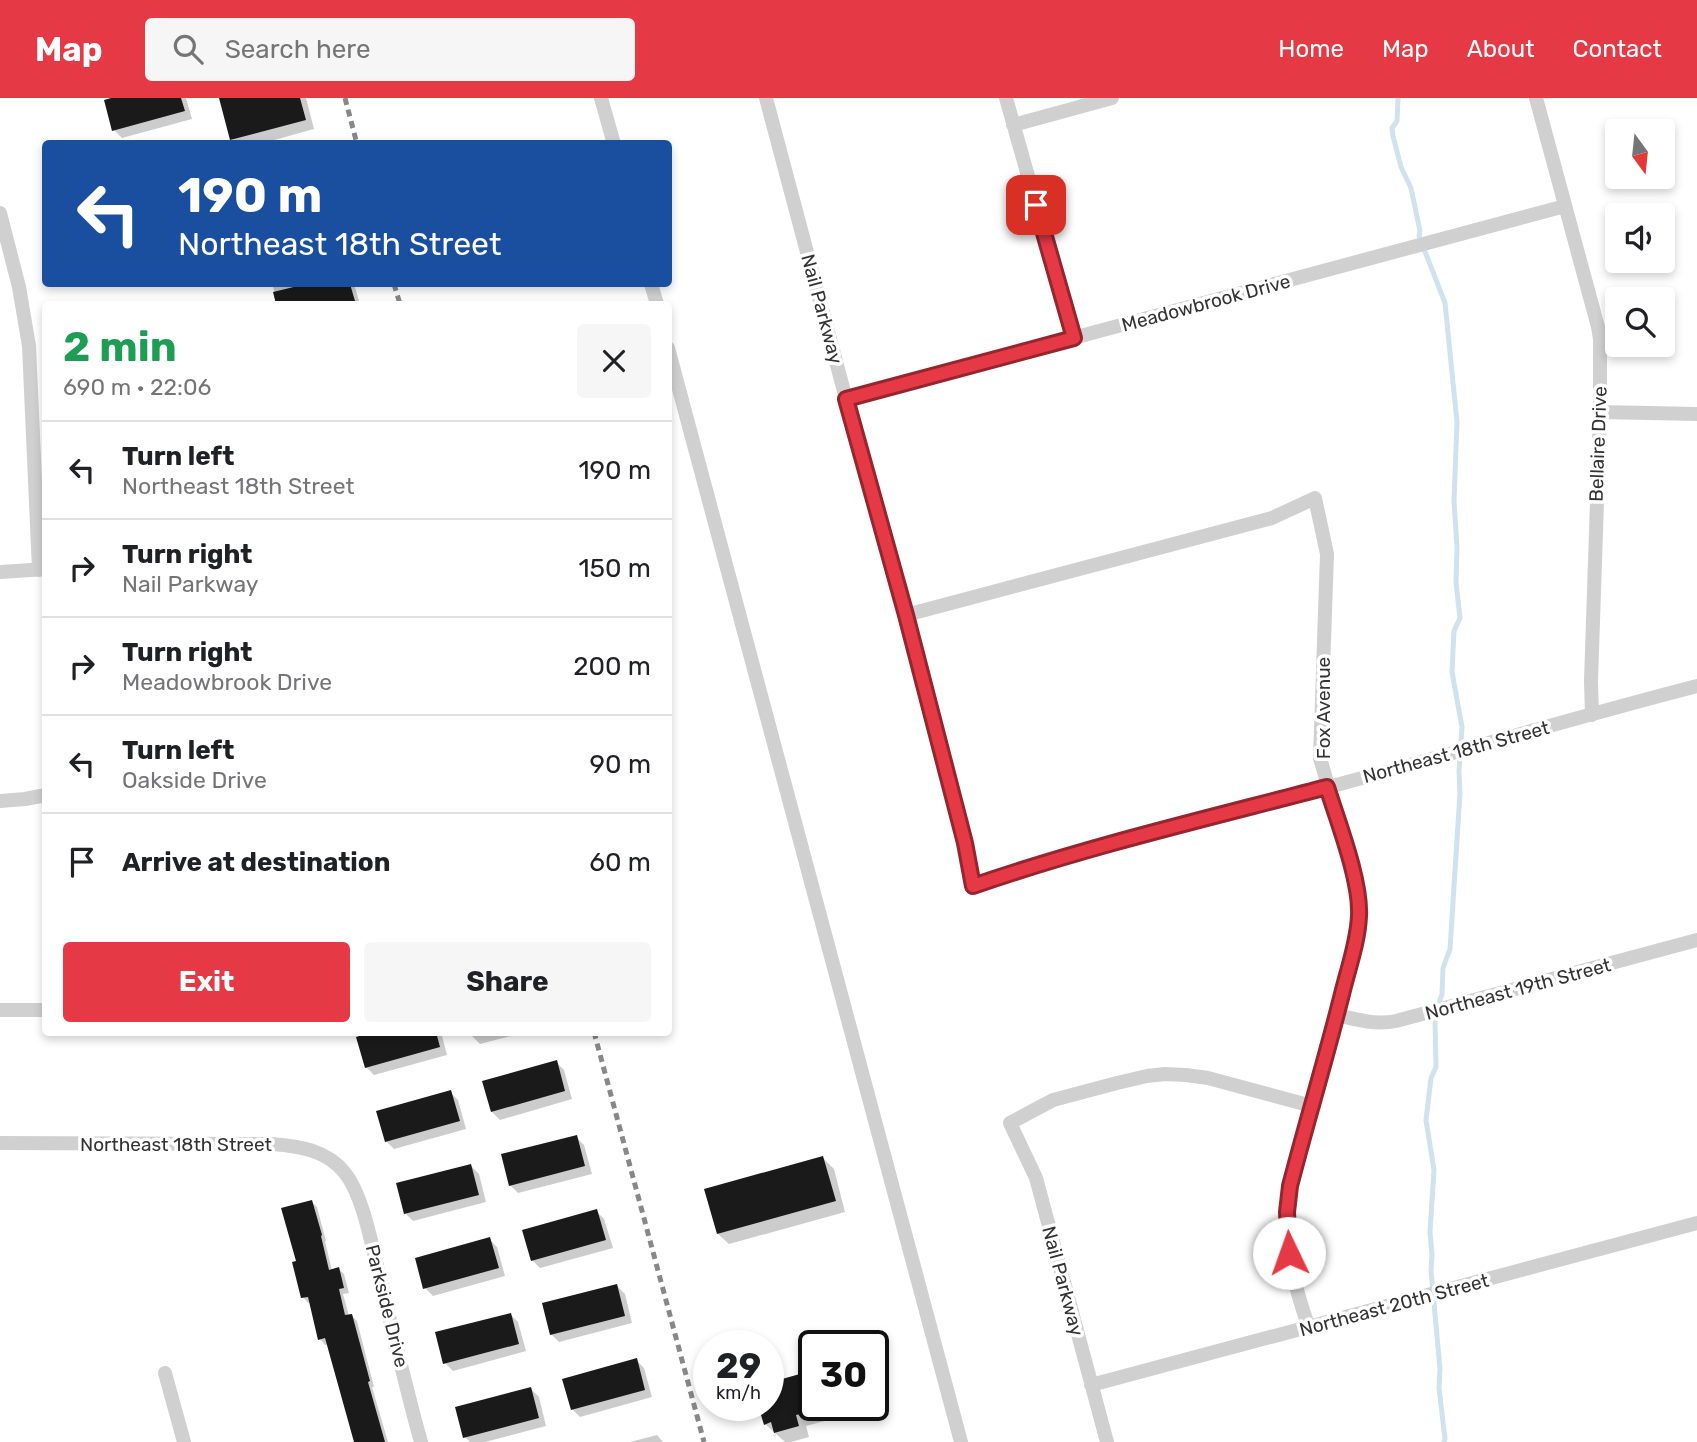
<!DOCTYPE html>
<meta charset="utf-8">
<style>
body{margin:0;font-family:Rubik,sans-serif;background:#f6f6f6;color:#202124;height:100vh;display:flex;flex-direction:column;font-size:26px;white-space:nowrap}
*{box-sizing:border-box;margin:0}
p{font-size:23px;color:#757577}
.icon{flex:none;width:38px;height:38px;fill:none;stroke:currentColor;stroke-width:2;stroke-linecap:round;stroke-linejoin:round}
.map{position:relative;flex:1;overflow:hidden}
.details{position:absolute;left:42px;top:203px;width:630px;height:735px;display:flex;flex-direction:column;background:#fff;border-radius:7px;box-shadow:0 4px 10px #0003}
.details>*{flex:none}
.banner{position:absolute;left:42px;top:42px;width:630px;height:147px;border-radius:7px;box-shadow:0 4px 10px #0003;background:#1a4fa0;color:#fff;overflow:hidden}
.needle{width:46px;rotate:165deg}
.tools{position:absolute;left:1605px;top:21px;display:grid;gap:14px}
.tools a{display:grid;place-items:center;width:70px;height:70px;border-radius:7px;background:#fff;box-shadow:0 4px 10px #0003;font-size:35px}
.speed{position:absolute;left:693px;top:1232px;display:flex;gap:14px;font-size:35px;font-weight:700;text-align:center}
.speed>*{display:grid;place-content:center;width:91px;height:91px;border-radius:50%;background:#fff;box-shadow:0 4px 10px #0003;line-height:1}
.speed small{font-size:18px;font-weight:400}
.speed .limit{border:4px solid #111;border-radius:10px;background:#fff;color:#111}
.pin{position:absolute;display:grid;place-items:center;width:60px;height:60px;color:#fff;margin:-30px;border-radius:14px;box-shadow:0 4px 10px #0006}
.me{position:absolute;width:77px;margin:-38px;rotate:357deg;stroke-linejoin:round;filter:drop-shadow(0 0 5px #0008)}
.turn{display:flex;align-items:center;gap:24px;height:147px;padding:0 21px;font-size:32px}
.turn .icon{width:91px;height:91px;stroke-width:2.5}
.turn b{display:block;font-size:49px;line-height:60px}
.round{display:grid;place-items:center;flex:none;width:74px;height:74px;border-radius:7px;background:#f6f6f6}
.head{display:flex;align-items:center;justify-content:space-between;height:119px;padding:0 21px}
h1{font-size:42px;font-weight:700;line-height:52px;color:#1e9e55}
.button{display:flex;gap:14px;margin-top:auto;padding:14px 21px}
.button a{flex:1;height:80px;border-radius:7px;background:#e63946;color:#fff;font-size:28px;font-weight:700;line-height:80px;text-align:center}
.button a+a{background:#f6f6f6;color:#202124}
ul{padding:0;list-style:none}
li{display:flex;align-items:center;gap:21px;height:98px;padding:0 21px;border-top:2px solid #e0e0e0}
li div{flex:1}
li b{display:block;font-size:26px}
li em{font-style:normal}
header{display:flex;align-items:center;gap:42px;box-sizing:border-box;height:98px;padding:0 35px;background:#e63946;color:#fff}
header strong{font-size:33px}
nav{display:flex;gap:38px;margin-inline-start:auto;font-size:24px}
.search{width:490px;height:63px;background:#f6f6f6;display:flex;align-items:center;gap:18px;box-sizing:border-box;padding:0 24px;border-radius:7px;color:#757577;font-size:26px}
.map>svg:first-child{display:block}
</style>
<header>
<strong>Map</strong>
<div class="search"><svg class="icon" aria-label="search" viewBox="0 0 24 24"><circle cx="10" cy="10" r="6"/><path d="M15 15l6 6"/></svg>Search here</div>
<nav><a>Home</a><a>Map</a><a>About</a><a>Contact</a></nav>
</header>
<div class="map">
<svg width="1697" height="1344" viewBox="0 0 1697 1344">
<rect width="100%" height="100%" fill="#fff"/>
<!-- shadow -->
<path fill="#0003" d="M118 0H186L192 21 122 40 114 32Z
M221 0H306L314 31 260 46H236L232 41Z
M272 186H354L360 206H278Z
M380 934H441L447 957 374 977 366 969Z
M471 934H526L480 946 472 938Z
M556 964 564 972 572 1001 500 1022 492 1014Z
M450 994 458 1002 466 1031 394 1051 386 1043Z
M576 1039 584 1047 592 1076 518 1095 510 1087Z
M823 1060 834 1071 845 1114 729 1146 718 1136Z
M471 1068 479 1076 486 1104 413 1123 405 1115Z
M311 1103 317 1109 326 1143H325L332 1173 339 1171 344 1176 349 1195 343 1196 349 1218H352L357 1223 374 1289H372L388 1344H356L329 1246 325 1247 320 1241 311 1204 308 1205 303 1199 299 1164Z
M596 1113 604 1121 613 1150 540 1170 532 1162Z
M489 1141 497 1149 505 1178 433 1198 425 1190Z
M617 1188 625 1196 632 1225 559 1244 551 1236Z
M510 1216 518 1224 526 1253 453 1273 445 1265Z
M636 1262 644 1270 652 1299 580 1319 572 1311Z
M873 1266 878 1270 887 1306 806 1328 809 1339 791 1344H785L765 1326 814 1307H873Z
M531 1291 539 1299 546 1328 485 1344H470L465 1339Z
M657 1337 663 1344H630Z"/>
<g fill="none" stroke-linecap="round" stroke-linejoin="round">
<!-- stream -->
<path stroke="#cfe2ee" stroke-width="5" d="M1398 0 1397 23 1392 30 1393 38 1401 69 1411 90 1420 133 1419 138 1445 205 1457 324 1454 403 1457 449 1456 484 1460 520 1454 533 1452 574 1462 629 1459 673 1460 695 1450 851 1443 870 1442 896 1439 905 1441 909 1435 922 1436 969 1431 980 1426 1022 1434 1072 1430 1134 1432 1157 1431 1172 1440 1271 1439 1290 1445 1341 1444 1344"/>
</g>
<!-- building -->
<path fill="#1a1a1a" d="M111 0H181L185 13 112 33 104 2Z
M219 0H300L306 22 230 42Z
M306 186H350L355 203 340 206H276L273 194Z
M373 934H436L440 949 365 970 356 939Z
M557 962 565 993 491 1014 482 983Z
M451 992 460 1023 385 1044 376 1013Z
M577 1037 585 1068 509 1088 501 1056Z
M823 1058 836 1103 717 1136 704 1091Z
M471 1066 479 1097 404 1116 396 1085Z
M312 1102 322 1137 321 1138 329 1172 339 1169 344 1190 339 1191 345 1217 352 1216 370 1283 368 1284 385 1344H354L325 1240 318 1242 308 1199 301 1200 292 1164 296 1163 281 1110Z
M597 1111 606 1142 531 1163 522 1132Z
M490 1139 499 1170 423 1191 415 1160Z
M617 1186 625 1218 550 1237 542 1205Z
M511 1215 519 1246 443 1266 435 1234Z
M637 1260 645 1292 571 1312 562 1281Z
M814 1272V1313L796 1317 799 1328 774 1335 771 1324 764 1327 758 1307H768V1285Z
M531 1289 539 1320 463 1340 455 1309Z"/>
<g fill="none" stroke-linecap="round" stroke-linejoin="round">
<!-- street -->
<path stroke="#d0d0d0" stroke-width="14" d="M601 0 614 46
M766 0 846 301 906 517 965 745 973 788C1088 748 1207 720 1325 690 1449 657 1573 620 1697 588
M1006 0 1074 241
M1536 0 1598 229 1600 241V314L1591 583 1592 617
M1013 27 1112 0
M0 115 19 189 29 248 39 472
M651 186 657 206
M668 250 961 1344
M846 301 1565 108
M1600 314 1697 316
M0 474 46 471
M906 517 1272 420 1315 400 1327 456 1320 660 1352 771 1358 798 1359 817 1357 833 1337 917 1290 1088C1283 1142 1291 1179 1309 1230
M0 703 25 701 46 697
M0 912H46
M1337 917C1357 922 1376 927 1396 923L1697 842
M0 1045 272 1046C299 1048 327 1052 345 1075 363 1098 371 1144 378 1172 392 1229 405 1287 421 1344
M165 1275 184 1344
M1091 1287 1697 1125
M1107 1344 1036 1080 1010 1025 1053 1002 1117 985 1147 978 1165 976 1186 977 1208 980 1312 1008"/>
<!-- rail -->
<path stroke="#888" stroke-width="5" stroke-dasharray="7 5" stroke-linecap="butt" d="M345 0 357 46
M394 186 400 206
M594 934 704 1344"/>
</g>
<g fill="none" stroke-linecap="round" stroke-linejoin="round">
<defs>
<path id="route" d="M1036 107 1074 240 846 301 906 517 965 745 973 788C1089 748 1209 720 1327 689 1338 724 1361 783 1359 818 1358 843 1349 868 1343 892 1327 957 1307 1022 1290 1088L1287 1114 1289 1155"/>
</defs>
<!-- route casing -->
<use href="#route" stroke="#96252e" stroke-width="18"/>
<!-- route -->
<use href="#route" stroke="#e63946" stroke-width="12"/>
</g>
<g text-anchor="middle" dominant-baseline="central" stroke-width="7" stroke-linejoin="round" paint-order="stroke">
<!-- street labels -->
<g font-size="19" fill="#333" stroke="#fff">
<text transform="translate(1206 205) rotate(-15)">Meadowbrook Drive</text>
<text transform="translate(822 211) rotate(75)">Nail Parkway</text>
<text transform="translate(1598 346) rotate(-88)">Bellaire Drive</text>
<text transform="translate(1323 610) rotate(-90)">Fox Avenue</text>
<text transform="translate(1456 654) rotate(-15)">Northeast 18th Street</text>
<text transform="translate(1518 891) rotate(-15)">Northeast 19th Street</text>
<text x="176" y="1046">Northeast 18th Street</text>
<text transform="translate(1063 1183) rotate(75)">Nail Parkway</text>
<text transform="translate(1394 1207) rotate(-15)">Northeast 20th Street</text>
<text transform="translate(387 1208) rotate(76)">Parkside Drive</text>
</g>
</g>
</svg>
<div class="tools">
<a><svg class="needle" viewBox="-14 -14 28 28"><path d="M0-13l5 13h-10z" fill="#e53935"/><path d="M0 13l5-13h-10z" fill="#757577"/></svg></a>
<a><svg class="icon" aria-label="sound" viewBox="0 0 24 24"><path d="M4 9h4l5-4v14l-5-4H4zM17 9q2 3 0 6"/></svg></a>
<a><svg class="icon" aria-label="search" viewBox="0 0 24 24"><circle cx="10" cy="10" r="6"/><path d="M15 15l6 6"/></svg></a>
</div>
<div class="speed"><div>29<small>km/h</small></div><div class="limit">30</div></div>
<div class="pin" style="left:1036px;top:107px;background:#d93025"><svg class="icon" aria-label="arrive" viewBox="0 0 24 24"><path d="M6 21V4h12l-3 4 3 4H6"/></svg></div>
<svg class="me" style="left:1289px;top:1155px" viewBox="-20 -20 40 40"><circle r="19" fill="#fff"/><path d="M0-13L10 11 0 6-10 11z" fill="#e63946"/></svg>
<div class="banner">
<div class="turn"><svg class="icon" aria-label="left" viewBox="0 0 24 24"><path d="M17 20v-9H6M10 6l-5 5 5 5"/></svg><div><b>190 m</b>Northeast 18th Street</div></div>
</div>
<section class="details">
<div class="head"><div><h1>2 min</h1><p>690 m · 22:06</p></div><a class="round"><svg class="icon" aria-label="close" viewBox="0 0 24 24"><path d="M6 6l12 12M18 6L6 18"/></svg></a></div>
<ul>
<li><svg class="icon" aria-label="left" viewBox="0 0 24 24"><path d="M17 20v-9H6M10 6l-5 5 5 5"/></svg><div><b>Turn left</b><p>Northeast 18th Street</p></div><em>190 m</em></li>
<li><svg class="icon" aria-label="right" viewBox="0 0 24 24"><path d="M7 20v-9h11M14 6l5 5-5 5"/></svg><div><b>Turn right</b><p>Nail Parkway</p></div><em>150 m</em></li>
<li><svg class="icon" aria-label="right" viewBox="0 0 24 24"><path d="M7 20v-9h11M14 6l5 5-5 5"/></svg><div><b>Turn right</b><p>Meadowbrook Drive</p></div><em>200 m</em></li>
<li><svg class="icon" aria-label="left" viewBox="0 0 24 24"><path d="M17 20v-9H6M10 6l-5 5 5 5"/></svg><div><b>Turn left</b><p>Oakside Drive</p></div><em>90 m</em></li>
<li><svg class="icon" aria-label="arrive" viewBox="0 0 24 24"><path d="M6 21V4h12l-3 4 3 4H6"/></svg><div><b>Arrive at destination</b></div><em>60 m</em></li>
</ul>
<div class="button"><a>Exit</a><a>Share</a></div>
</section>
</div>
